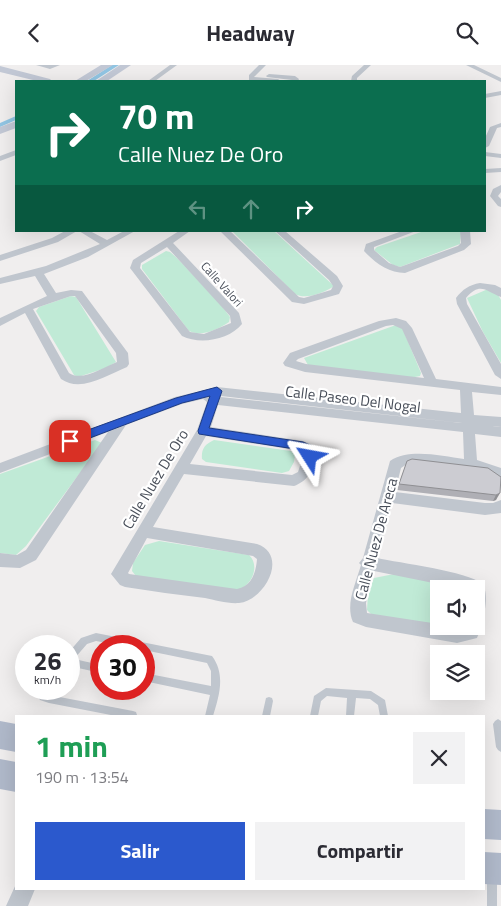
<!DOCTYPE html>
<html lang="es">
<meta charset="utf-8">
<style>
body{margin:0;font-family:"Titillium Web",sans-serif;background:#f2f2f3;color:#2b2b33;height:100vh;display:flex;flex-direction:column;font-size:19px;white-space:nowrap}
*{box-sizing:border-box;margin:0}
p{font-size:16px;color:#7c7c81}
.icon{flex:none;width:28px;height:28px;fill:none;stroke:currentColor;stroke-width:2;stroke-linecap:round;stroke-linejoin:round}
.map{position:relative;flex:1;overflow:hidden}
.sheet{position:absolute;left:15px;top:650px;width:470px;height:175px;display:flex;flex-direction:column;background:#fff;border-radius:0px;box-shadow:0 5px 20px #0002}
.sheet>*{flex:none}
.guide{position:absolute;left:15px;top:15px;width:471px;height:152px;border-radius:0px;box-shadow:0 5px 20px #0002;background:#0b6e4f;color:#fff;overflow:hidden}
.fabs{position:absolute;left:430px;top:515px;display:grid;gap:10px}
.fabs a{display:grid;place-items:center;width:55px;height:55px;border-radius:0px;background:#fff;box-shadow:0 5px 20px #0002;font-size:25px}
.speed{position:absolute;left:15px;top:570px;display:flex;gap:10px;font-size:25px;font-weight:700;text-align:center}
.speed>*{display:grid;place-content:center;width:65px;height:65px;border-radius:50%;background:#fff;box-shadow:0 5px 20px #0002;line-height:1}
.speed small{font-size:12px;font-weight:400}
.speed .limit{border:8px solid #d22;background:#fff;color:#111}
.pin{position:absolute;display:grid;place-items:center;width:42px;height:42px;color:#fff;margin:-21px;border-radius:10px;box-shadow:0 2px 8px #0006}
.me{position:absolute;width:55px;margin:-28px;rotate:304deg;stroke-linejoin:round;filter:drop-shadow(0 0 4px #0008)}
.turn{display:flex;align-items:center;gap:18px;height:105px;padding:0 20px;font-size:22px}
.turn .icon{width:65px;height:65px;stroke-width:2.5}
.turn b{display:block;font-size:35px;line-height:42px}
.lanes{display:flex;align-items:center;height:48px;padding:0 20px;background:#0003;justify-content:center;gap:25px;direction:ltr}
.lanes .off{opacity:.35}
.round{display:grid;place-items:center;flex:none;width:52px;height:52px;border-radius:0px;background:#f2f2f3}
.summary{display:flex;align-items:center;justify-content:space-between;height:85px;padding:0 20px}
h1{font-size:30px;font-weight:700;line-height:38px;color:#1e9e55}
.action{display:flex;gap:10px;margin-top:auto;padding:10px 20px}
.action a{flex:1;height:58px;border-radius:0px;background:#2b59cd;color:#fff;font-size:20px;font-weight:700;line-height:58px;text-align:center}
.action a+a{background:#f2f2f3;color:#2b2b33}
header{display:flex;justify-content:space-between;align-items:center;height:65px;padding:0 20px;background:#fff;font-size:22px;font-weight:700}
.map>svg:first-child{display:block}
</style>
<header><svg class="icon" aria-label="back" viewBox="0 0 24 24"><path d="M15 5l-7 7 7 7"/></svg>Headway<svg class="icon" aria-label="search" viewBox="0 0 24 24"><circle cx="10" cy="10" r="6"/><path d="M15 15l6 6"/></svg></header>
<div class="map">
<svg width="501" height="841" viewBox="0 0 501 841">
<rect width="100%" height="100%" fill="#f0eeee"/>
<!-- green -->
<path fill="#c0ead6" d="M232 166H274L334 221C324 228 306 235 295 229Z
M424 166H461L460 179 400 202 393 200 374 185 377 182Z
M166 186 170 187 177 193 221 240 230 252 229 257C217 265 202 272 189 266L142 204V200Z
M488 224 497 228 501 235V298L483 267 467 233Z
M71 231 76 232 116 297 106 303 78 312 74 310 36 246 39 242Z
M396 260 402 262 421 308 420 311 410 313 308 300 304 293Z
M95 375 102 378 26 481 16 490 0 488V409Z
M214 375 291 386 295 390 294 397 289 406 282 408 206 397 202 394C201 384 205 379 214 375Z
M159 476 249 490C261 501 251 523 236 525L136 511 132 506 133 498 145 480Z
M394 509 470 524H439V561L443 562 372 550 367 545 368 528 374 513Z"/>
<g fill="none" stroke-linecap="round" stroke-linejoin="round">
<!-- canal -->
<path fill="#91c5e3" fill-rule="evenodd" d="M112 0H119L94 16H87Z
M16 51V55L0 62V58Z"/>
<!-- lane -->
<path fill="#c0c6ce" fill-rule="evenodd" d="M96 568 212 591C226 610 219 631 213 651H205L210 630 144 616V608L211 621V606L207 598 144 585V581H123L96 576 87 579 74 594 101 600V608L69 601V587L81 573Z
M326 623 371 626 385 635 388 651H380L378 640 370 634 356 633 354 651H346L347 633 327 631 321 636 318 651H310L314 631Z
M37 624H45V627L49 630 133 646 136 647 137 650V651H116L49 638 40 635 36 628Z
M269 632 272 633 273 636 270 651H262L266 633Z
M498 654 501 656V687L498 685 496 682 493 659 495 656Z
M492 805 496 806 497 810V841H487V810L488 806Z"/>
<!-- street -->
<path fill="#c0c6ce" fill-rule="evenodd" d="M36 0H60L50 4Z
M170 0H177L155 16H148Z
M259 0H266L254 12 278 14 281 16 249 15V10Z
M364 0H371L357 13V16H351L352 11Z
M466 0H474L501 13V17Z
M269 9 295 11 299 14 298 16H292V15L267 12 266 11Z
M501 26V30L485 33V29Z
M501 58V62L497 63 489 81 485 83V73L490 62Z
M16 85V90L0 96V91Z
M485 87 501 89V93L485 91Z
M501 103V107L485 108V104Z
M501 120V127L498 131 501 134V142L498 141 490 131 493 124Z
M65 166H77L58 177 0 196V190L52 173Z
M79 166H90L107 175 124 166H135L88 192 44 209 56 228 71 225 82 226 128 288 129 299 127 302C107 310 81 328 61 314L25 248 0 261V253L47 231 35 211 0 219V213L46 201 100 179ZM71 231H75L116 288 117 297C104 302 82 317 69 308L33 244Z
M179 166H190L173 178 239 248 242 259C229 275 200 280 182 271L130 203 133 195ZM167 182 230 251 231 258 204 269 190 267 140 203 141 198Z
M220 166H230L299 232 304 233 331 225 333 221 329 215 275 166H285L337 211 343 221 339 229 304 239 292 237Z
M402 166H416L374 182V185L389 198 400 202 458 181 461 178 460 166H470L471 179 464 185 405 208C389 208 375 198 364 186L366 179Z
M480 218 495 220 501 223V232C486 227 481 216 466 233L467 239 501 299V314L495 310 457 239 456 233C463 224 469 220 480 218Z
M396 253 406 256 412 263 436 314 501 322V330L472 327 474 350 501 352V362L475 359 501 362V372L475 369 477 395 501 403V418C494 416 493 410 486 408 462 399 432 401 407 399L401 403 395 427 485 438H493L501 435V448L485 450 392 438 377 493C399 498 468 506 482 519 491 528 482 563 477 573L457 578 366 562 353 557C345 539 356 518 361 500L359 498 363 493 390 396C409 383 442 391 464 394L463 367 218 340 211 362 303 376 313 380C321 395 310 416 294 421L184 409 153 462 257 479C289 490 265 535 239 538 228 539 215 535 205 533 178 530 152 526 125 522L120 520 111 509 197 365 207 337 203 334 182 339 126 360 36 495 20 503 0 502V488L17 490 26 485 108 367 0 408V398L175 332 217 322 461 348 460 325 305 307 285 301 283 298 290 288 379 256ZM393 260 402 264 424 313 306 299 296 296 298 294 386 261ZM221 332V331L462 358ZM206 371 301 386 303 392 298 407 292 410 190 399ZM147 473 253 491 257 494C256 507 252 521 237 524L129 509 128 508ZM374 506 463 524H476V561H439V559L367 548 366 538Z
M16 819V824H35L28 841H6Z"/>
<!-- secondary -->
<path fill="#c2c8d5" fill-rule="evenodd" d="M101 0H113L86 16H75Z
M120 0H131L107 16H96Z
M0 1 50 14 52 16H37L0 7Z
M16 56V63L0 69V62Z"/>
<!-- primary -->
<path fill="#b0b9ca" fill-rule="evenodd" d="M0 656 16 659V687L0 684Z
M0 694 16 697V727L0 724Z
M484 744 501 745V775L484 774Z
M484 787 501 788V820L484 819Z"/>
</g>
<!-- wall -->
<path fill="#afafb5" d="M407 396 501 412 496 435 493 436 397 425Z"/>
<!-- shaded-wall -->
<path fill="#8f8f93" d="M500 428 496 435 493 436 496 430Z"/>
<!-- building -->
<path fill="#ccccd2" stroke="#8f8f93" d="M412 394 488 403 501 412 500 428 496 430 399 419 407 396Z"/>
<!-- route -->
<path fill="#2b59cd" stroke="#1c3a85" d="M217 322 222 326 209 363 303 377 312 381 316 392 314 395H306L301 385 199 369 198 366 210 331 182 338 74 379 70 380 65 376 66 373 176 333Z"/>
<g text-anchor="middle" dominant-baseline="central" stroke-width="4.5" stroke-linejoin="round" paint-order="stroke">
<!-- far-street labels -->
<g font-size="12" fill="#484e59" stroke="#fff">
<text transform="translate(222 219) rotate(48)">Calle Valori</text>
</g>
<!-- street labels -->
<g font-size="15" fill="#484e59" stroke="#fff">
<text transform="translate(353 334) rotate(7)">Calle Paseo Del Nogal</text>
<text transform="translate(155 414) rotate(-59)">Calle Nuez De Oro</text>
<text transform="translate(376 474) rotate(-75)">Calle Nuez De Areca</text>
</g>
</g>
</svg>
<div class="fabs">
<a><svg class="icon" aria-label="sound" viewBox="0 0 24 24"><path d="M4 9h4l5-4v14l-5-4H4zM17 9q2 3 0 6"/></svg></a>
<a><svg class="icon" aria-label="layers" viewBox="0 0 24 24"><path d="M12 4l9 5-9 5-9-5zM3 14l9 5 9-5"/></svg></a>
</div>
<div class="speed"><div>26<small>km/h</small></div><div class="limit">30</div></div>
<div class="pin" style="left:70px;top:376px;background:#d93025"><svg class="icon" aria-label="arrive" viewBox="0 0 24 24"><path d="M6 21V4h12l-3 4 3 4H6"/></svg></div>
<svg class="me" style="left:310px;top:392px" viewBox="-20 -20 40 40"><path d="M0-17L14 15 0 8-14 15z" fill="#2b59cd" stroke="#fff" stroke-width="4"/></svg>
<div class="guide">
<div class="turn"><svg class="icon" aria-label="right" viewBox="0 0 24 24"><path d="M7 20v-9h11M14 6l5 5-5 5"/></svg><div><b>70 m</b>Calle Nuez De Oro</div></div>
<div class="lanes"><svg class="icon off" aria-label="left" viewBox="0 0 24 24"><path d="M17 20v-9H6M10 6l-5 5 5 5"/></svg><svg class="icon off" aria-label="ahead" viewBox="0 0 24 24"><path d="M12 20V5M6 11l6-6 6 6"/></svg><svg class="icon" aria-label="right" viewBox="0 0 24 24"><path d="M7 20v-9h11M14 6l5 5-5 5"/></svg></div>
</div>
<section class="sheet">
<div class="summary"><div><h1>1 min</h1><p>190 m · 13:54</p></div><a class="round"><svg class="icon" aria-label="close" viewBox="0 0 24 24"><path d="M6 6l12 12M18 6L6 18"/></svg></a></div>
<div class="action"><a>Salir</a><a>Compartir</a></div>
</section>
</div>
